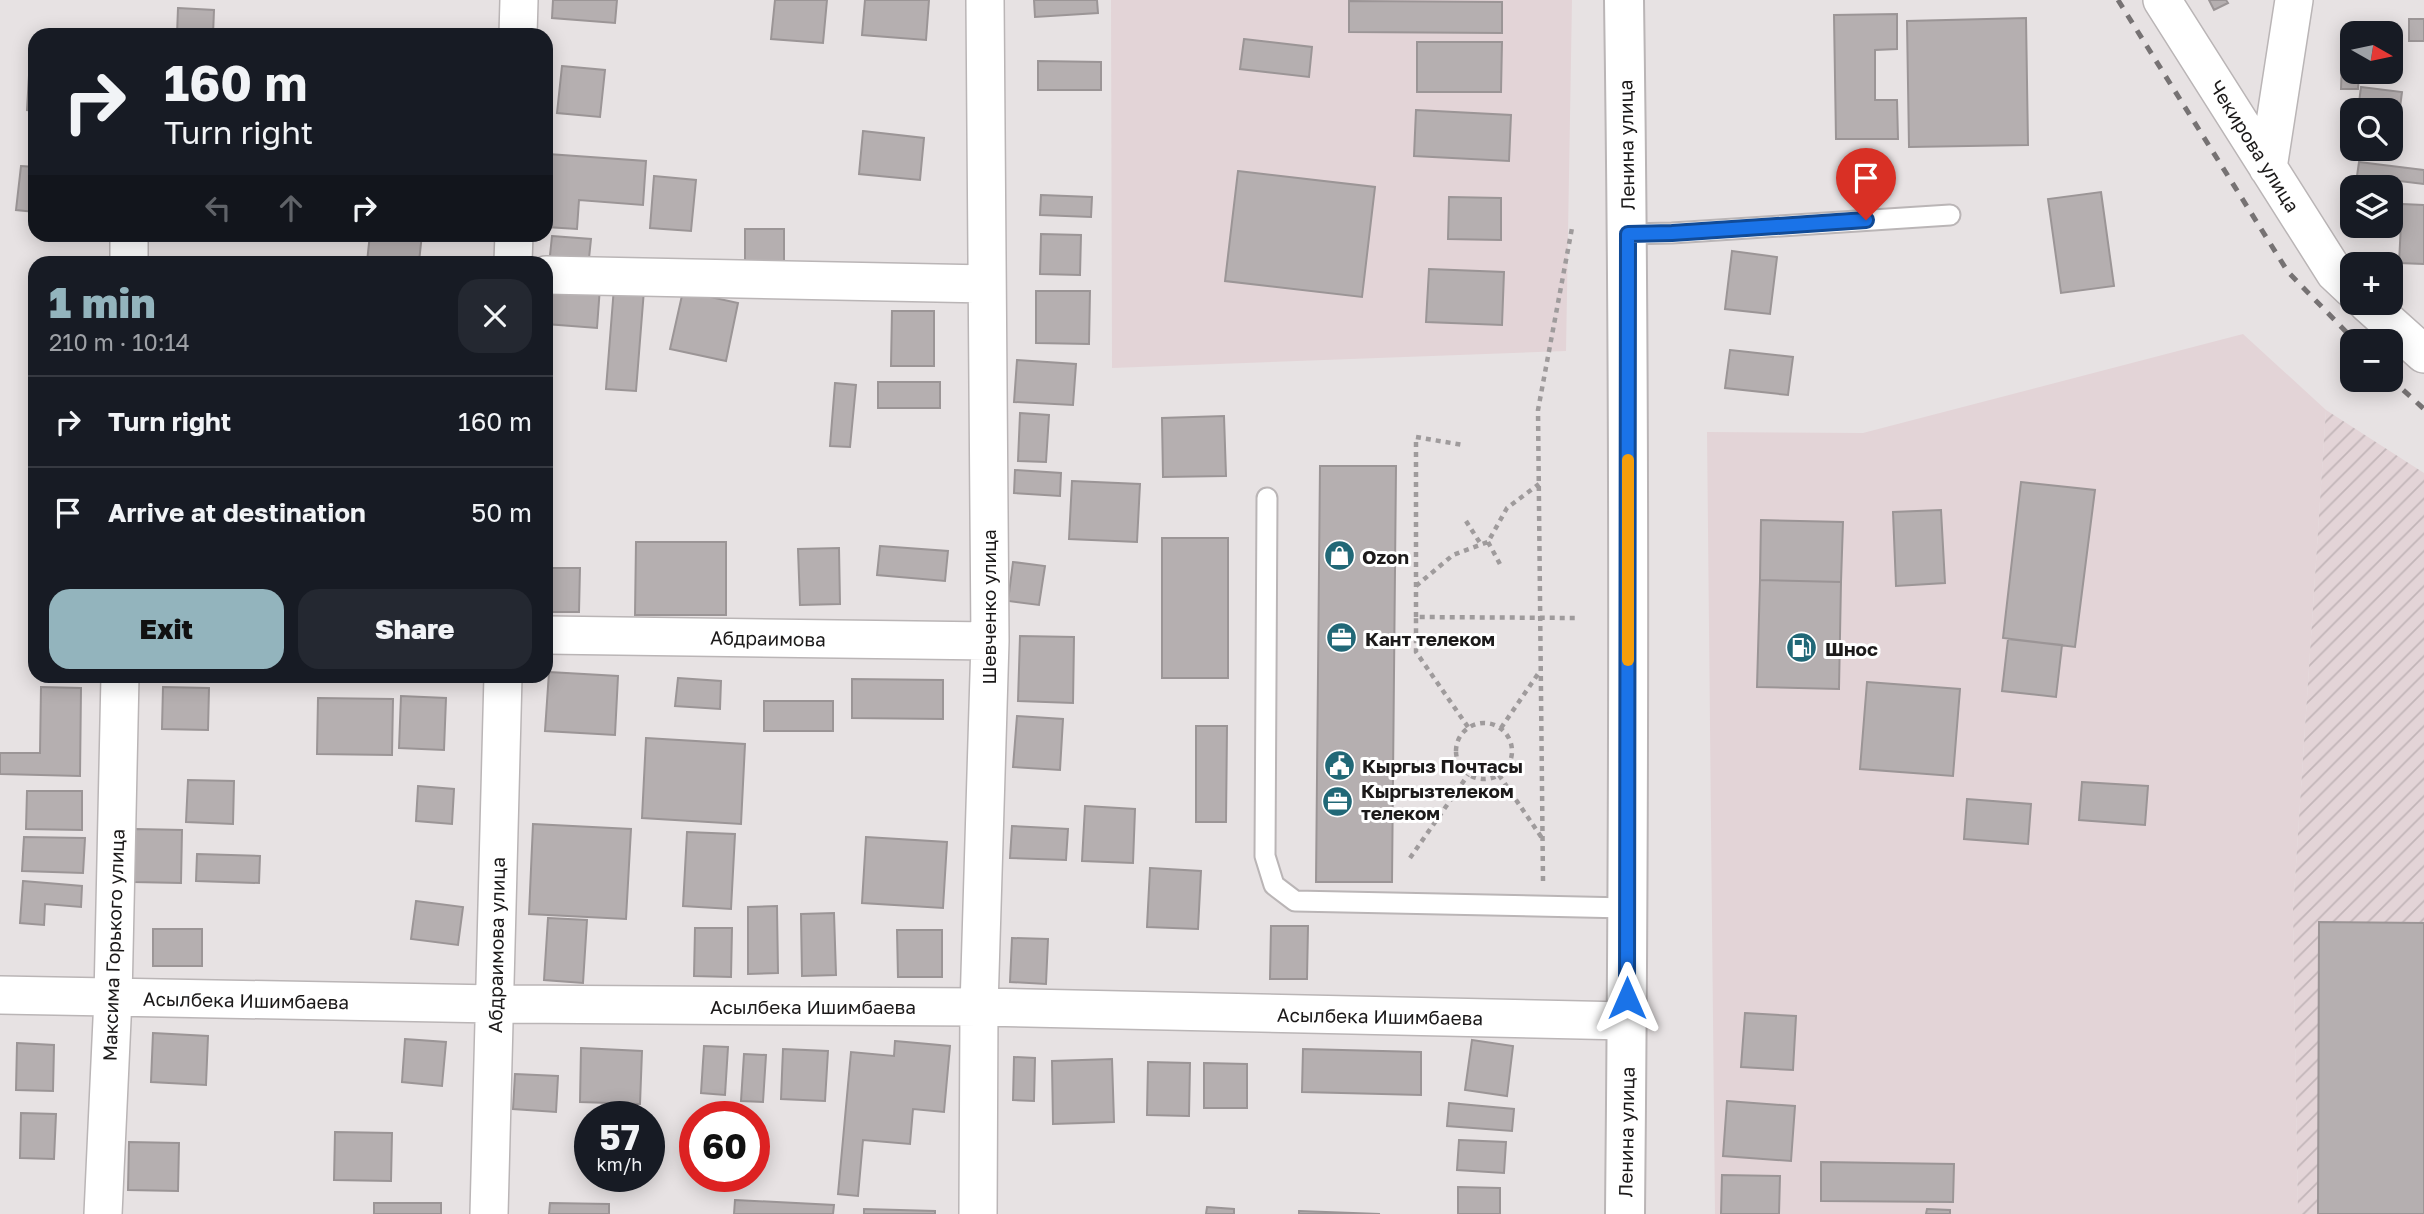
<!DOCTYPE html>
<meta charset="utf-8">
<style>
body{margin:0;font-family:"Golos Text",sans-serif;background:#242831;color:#f1f3f6;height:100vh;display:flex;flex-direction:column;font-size:26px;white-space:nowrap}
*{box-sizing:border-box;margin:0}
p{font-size:23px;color:#9ea1a6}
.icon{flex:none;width:38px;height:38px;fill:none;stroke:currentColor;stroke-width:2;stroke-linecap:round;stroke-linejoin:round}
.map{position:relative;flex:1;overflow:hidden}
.panel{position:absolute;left:28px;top:256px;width:525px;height:427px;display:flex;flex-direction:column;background:#171b24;border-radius:21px;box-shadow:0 4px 18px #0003}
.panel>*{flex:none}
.guide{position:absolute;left:28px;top:28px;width:525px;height:214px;border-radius:21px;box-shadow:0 4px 18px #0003;background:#171b24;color:#f1f3f6;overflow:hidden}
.needle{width:46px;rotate:99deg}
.controls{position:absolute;left:2340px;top:21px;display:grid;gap:14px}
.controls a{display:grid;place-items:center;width:63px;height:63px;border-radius:14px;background:#171b24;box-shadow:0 4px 18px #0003;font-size:35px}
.speed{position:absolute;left:574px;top:1101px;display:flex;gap:14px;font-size:35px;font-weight:700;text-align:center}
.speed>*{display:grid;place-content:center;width:91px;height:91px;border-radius:50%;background:#171b24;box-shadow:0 4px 18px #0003;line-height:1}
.speed small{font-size:18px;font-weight:400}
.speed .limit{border:10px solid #d22;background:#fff;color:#111}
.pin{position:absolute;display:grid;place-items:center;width:60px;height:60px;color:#fff;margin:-72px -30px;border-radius:50% 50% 50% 0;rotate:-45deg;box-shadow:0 0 7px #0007}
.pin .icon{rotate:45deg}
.me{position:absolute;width:77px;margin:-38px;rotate:0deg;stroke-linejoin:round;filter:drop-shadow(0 0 5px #0008)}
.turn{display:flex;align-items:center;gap:24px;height:147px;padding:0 21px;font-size:32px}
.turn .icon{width:91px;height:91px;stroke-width:2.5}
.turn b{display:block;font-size:49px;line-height:60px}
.lanes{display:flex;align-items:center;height:66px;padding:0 21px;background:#0003;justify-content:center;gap:35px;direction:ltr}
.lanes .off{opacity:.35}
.round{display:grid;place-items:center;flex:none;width:74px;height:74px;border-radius:21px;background:#242831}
.summary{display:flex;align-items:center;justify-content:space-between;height:119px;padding:0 21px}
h1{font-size:42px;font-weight:800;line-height:52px;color:#93b4bd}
.cta{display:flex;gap:14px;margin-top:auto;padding:14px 21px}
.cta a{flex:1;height:80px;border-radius:21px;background:#93b4bd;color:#111;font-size:28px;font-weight:800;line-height:80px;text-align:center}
.cta a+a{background:#242831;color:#f1f3f6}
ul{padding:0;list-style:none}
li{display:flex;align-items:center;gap:21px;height:91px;padding:0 21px;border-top:2px solid #363941}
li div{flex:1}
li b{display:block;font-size:26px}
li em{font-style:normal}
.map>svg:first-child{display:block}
</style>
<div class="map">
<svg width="2424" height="1214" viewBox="0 0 2424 1214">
<defs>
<pattern id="industrial-furrows" width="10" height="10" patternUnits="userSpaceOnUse" patternTransform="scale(1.75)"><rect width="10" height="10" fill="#e3d4d7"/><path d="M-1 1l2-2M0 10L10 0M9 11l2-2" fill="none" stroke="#c2b5b8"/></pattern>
</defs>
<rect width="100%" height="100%" fill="#e7e2e3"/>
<!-- built -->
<path fill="#e3d4d7" d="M1111 0H1572L1566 351 1112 368Z
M2243 334 2326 410 2293 910 2298 1214H1715L1707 432 1863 433Z"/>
<!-- industrial -->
<path fill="url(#industrial-furrows)" d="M2326 410 2424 473V1214H2298L2293 910Z"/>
<!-- building -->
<path fill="#b5afb0" stroke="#9b9596" stroke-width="2" d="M553 0H617L615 23 552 18Z
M775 0H827L823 43 771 39Z
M865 0H929L926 40 862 35Z
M1034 0H1097L1098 13 1035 17Z
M2209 0H2226L2228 3 2214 10Z
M1349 1 1502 2V33L1349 32Z
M178 8 214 10 213 35H177Z
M1897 14V49L1875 50V100H1897L1898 139H1836L1834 15Z
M2026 18 2028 145 1909 147 1907 21Z
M2409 19H2424V41H2409Z
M1244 39 1312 47 1309 77 1240 69Z
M1417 42H1502L1501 92H1417Z
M30 58H35V111L27 110Z
M2342 60H2352V72H2359L2358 89H2341Z
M1038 61 1101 62V90H1038Z
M562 66 605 70 600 117 557 113Z
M2361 87 2402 92 2397 131 2390 130V110H2358Z
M1416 110 1511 115 1509 161 1414 156Z
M863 131 924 138 920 180 859 174Z
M548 154 646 161 643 205 579 200 577 229 546 227Z
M2359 162 2424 170V184L2357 176Z
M21 166 35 167V212L16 210Z
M1238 171 1375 187 1362 297 1225 281Z
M654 176 696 180 691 231 650 228Z
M2101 192 2114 286 2061 293 2048 199Z
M1041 195 1092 197 1091 217 1040 215Z
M1449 197 1501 198V240L1448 239Z
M2402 204 2424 205V264L2399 263Z
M745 229H784V263H745Z
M370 234H422L419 262H367Z
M1041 234 1081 235 1080 275 1040 274Z
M552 236 591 239 588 268 549 265Z
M1732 251 1777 257 1770 314 1725 309Z
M1429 269 1504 272 1502 325 1426 322Z
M546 282 600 287 597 328 546 324Z
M614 287 644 290 636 391 606 389Z
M683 291 738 303 726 361 670 349Z
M1036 291H1090L1089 344 1036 343Z
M892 311H934V366H891Z
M1730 350 1793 357 1788 395 1725 388Z
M1017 360 1076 364 1073 405 1014 402Z
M878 382H940V408H878Z
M835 383 856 385 850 447 830 446Z
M1020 413 1049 415 1046 462 1018 461Z
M1224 416 1226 476 1163 477 1162 418Z
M1320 466H1396L1392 882H1316Z
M1015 470 1061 473 1060 496 1014 493Z
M1072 481 1140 484 1137 542 1069 539Z
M2021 482 2095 490 2075 647 2003 638Z
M1941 510 1945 583 1896 586 1893 512Z
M1761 520 1843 522 1841 582 1760 580Z
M1162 538H1228V678H1162Z
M636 542H726V615H635Z
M880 546 948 551 945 581 877 575Z
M839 548 840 604 800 605 798 549Z
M1013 562 1045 566 1039 605 1008 601Z
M546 568H580L579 612H546Z
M1760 580 1841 582 1839 689 1757 687Z
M1020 636 1074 637 1073 703 1018 701Z
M2008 639 2062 645 2056 697 2002 691Z
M549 672 618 676 615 735 545 731Z
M372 676H452V680Z
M678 678 721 681 720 709 675 706Z
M852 679 943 680V719L852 718Z
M1867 682 1960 689 1953 776 1860 769Z
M41 687 81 688 80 776 0 774V753H40Z
M163 687 209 688 208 730 162 729Z
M401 696 446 698 444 750 399 748Z
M318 698 393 699 392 755 317 754Z
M764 701H833V731H764Z
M1017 716 1063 719 1060 770 1013 767Z
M1196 726H1227L1226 822H1196Z
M646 738 745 744 741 824 642 818Z
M188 780 234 781 233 824 186 822Z
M2082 782 2148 786 2145 825 2079 820Z
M418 786 454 789 452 824 416 821Z
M27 791H82V830L26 829Z
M1967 799 2031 804 2028 844 1964 839Z
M1085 806 1135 809 1133 863 1082 861Z
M533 824 631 829 626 919 529 914Z
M1012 826 1068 829 1066 860 1010 858Z
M135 829 182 830 181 883 134 882Z
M687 832 735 834 731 909 683 906Z
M24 837 85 838 83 873 22 871Z
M866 837 947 842 943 908 862 903Z
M197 854 260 856 259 883 196 881Z
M1150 868 1201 871 1198 929 1147 927Z
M23 881 82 886 81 907 45 904 44 925 20 923Z
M416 901 463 907 458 945 411 939Z
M777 906 778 973 748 974V907Z
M834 913 836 975 802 976 801 914Z
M548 918 587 920 583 983 544 980Z
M2319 922 2424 923V1214H2318Z
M1271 926H1308L1307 979H1270Z
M695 928H732L731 977 694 976Z
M153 929H202V966H153Z
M897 930H942V977H898Z
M1012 938 1048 939 1046 984 1010 982Z
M1745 1013 1796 1016 1793 1070 1741 1067Z
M153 1033 208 1036 206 1085 151 1082Z
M405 1039 446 1042 442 1086 402 1082Z
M1472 1040 1513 1046 1507 1096 1465 1090Z
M895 1041 950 1046 944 1112 913 1109 910 1144 863 1140 858 1196 838 1194 851 1052 894 1056Z
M17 1043 54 1045 53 1091 16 1090Z
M704 1046 728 1047 725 1095 701 1093Z
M581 1048 642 1051 640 1104 580 1102Z
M783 1049 828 1051 825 1101 781 1099Z
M1303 1049 1421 1052V1095L1302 1092Z
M744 1054 766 1055 763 1102 741 1101Z
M1014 1057 1035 1058 1034 1101 1013 1100Z
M1112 1059 1114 1122 1053 1124 1052 1061Z
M1148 1062 1190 1063 1189 1116 1147 1115Z
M1204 1063 1247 1064V1108H1204Z
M515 1074 558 1076 556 1112 513 1109Z
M1727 1101 1795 1106 1791 1161 1723 1156Z
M1449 1103 1514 1109 1512 1131 1447 1126Z
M21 1113 56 1114 54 1159 20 1158Z
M335 1132 392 1133 391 1181 334 1180Z
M1459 1140 1506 1142 1504 1173 1457 1170Z
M129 1142 179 1143 178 1191 128 1190Z
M1821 1162 1954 1164 1953 1202 1821 1201Z
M1722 1175 1780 1176 1779 1214H1721Z
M717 1176H736L735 1184 716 1183Z
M1458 1187 1500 1188V1214H1458Z
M735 1200 834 1205 833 1214H734Z
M374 1203H441V1214H374Z
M550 1203 609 1204V1214H549Z
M1207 1207 1234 1209V1214H1206Z
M864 1209 935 1211V1214H864Z
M1927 1209 1950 1210V1214H1926Z
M1299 1211 1380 1214H1299Z"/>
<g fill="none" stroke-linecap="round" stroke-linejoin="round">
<defs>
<path id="lane" d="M1628 234 1672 233 1950 215
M1267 498 1265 856 1274 885 1295 901 1627 908"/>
<path id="street" d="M2162 0 2335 273 2352 289
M518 35 519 0
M2268 168 2294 0
M129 262V234
M513 262 514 234
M546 275 987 284
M2367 303 2424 354
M546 635 990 641
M0 995 495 1004 979 1007 1627 1021
M103 1214 113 998 120 676
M489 1214 503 676
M978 1214 979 1007 990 641 985 0"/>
<path id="primary" d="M1624 0C1630 405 1629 809 1625 1214"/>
</defs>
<!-- lane casing -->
<use href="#lane" stroke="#bab5b6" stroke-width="23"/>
<!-- street casing -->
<use href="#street" stroke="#bab5b6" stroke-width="40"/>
<!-- primary casing -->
<use href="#primary" stroke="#bab5b6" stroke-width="42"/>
<!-- path -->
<path stroke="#9f9b9c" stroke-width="4.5" stroke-dasharray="5 5" stroke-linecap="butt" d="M1466 521 1482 546
M1488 542 1501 566
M1416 586 1453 555 1488 542 1507 508 1539 484
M1416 617V437L1463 445
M1456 751a28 28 0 1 1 56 0a28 28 0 1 1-56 0Z
M1468 727 1416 652V617L1576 618
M1501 728 1540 671
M1499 775 1542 838
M1410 858 1468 775
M1543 881 1538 410 1572 228"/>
<!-- lane -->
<use href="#lane" stroke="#fff" stroke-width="19"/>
<!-- street -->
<use href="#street" stroke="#fff" stroke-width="37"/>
<!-- primary -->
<use href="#primary" stroke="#fff" stroke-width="38"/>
<!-- rail -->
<path stroke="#767273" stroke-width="5" stroke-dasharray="9 9" stroke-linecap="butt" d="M2118 0 2288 272 2355 341
M2390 378 2424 409"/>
</g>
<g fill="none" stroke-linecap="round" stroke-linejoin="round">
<defs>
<path id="route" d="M1627 998 1628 234 1672 233 1866 220"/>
</defs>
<!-- route casing -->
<use href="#route" stroke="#114b97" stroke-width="18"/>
<!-- route -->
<use href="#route" stroke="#1a73e8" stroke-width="12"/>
<!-- slow -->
<path stroke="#f59e0b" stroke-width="12" d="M1628 460V660"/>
</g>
<!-- icons -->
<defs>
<symbol id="shop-disc" viewBox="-11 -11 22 22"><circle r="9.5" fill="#216877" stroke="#fff"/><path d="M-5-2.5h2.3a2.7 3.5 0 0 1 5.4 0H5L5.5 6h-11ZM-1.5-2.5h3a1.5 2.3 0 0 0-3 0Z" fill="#fff"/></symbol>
<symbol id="office-disc" viewBox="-11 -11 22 22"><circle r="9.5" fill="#216877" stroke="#fff"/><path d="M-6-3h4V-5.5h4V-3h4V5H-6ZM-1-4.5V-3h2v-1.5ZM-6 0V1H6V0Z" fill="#fff"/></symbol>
<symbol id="fuel-disc" viewBox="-11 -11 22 22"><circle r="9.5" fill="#216877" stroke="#fff"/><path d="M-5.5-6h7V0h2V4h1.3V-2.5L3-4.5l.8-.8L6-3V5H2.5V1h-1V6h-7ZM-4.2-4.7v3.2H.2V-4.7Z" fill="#fff"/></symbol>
<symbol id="civic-disc" viewBox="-11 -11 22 22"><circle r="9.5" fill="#216877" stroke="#fff"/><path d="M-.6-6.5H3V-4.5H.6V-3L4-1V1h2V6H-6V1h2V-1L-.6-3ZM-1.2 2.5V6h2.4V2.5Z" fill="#fff"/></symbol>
</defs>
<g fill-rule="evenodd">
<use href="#shop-disc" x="1322" y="538" width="35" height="35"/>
<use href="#office-disc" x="1324" y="620" width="35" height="35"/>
<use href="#fuel-disc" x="1784" y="630" width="35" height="35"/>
<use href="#civic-disc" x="1322" y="748" width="35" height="35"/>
<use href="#office-disc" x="1320" y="784" width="35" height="35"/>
</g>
<g text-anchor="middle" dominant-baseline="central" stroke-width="6" stroke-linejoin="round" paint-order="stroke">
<!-- street labels -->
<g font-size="19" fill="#1c1a1a" stroke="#fff">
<text transform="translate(1626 145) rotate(-91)">Ленина улица</text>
<text transform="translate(2255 146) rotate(58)">Чекирова улица</text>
<text transform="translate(988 607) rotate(-90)">Шевченко улица</text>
<text transform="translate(768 638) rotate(1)">Абдраимова</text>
<text transform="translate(113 945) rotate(-88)">Максима Горького улица</text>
<text transform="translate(496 945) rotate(-89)">Абдраимова улица</text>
<text transform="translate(246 1000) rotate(1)">Асылбека Ишимбаева</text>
<text x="813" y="1006">Асылбека Ишимбаева</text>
<text transform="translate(1380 1016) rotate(1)">Асылбека Ишимбаева</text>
<text transform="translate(1626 1132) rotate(-89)">Ленина улица</text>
</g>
<!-- poi labels -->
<g font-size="19" font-weight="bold" fill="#1c1a1a" stroke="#fff" text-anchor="start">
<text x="1362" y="556">Ozon</text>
<text x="1365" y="638">Кант телеком</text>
<text x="1825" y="648">Шнос</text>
<text x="1362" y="765">Кыргыз Почтасы</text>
<text x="1361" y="790">Кыргызтелеком<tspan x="1361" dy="22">телеком</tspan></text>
</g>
</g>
</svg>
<div class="controls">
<a><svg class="needle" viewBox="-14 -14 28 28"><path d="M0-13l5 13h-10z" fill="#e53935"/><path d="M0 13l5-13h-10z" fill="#9ea1a6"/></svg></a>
<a><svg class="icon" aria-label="search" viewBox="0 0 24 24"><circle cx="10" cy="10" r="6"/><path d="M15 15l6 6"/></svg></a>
<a><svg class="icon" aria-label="layers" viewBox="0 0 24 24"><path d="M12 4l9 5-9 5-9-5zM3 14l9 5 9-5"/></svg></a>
<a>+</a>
<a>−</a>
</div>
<div class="speed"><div>57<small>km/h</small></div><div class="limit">60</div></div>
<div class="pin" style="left:1866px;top:220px;background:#d93025"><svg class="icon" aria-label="arrive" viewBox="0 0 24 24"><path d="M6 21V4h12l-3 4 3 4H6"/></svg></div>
<svg class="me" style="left:1627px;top:998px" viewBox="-20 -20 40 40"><path d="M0-17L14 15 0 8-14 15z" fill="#1a73e8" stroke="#fff" stroke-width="4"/></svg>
<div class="guide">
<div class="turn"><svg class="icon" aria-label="right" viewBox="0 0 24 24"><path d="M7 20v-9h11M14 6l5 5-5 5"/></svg><div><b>160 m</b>Turn right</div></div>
<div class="lanes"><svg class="icon off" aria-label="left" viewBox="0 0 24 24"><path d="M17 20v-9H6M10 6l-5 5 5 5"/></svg><svg class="icon off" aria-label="ahead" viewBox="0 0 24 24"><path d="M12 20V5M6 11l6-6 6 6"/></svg><svg class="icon" aria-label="right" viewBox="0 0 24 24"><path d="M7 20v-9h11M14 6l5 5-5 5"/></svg></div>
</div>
<section class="panel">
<div class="summary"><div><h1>1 min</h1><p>210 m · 10:14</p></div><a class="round"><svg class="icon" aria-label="close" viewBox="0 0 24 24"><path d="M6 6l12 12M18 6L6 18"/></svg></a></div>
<ul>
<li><svg class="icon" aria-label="right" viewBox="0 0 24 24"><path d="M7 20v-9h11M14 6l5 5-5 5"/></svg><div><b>Turn right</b></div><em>160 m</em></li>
<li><svg class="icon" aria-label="arrive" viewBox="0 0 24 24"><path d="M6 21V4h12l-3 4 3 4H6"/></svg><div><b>Arrive at destination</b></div><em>50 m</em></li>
</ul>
<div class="cta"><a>Exit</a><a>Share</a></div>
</section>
</div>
